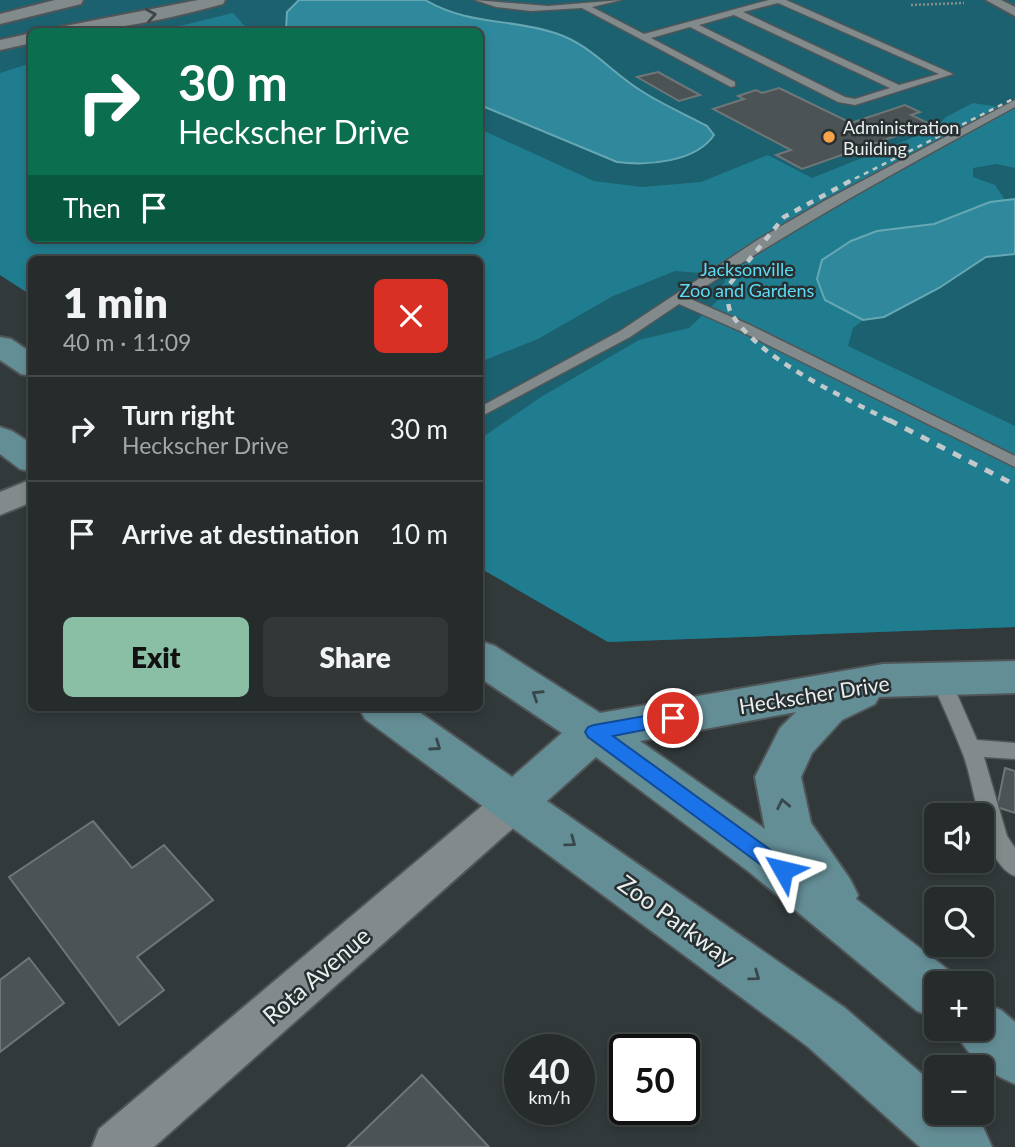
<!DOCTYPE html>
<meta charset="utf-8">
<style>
body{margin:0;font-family:Lato,sans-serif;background:#323738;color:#f1f3f6;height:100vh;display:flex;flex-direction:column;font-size:26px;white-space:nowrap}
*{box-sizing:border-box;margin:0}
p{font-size:23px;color:#a4a7a9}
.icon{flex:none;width:38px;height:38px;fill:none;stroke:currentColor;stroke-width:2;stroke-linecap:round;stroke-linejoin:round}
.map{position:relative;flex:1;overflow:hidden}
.side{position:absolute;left:28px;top:256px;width:455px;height:455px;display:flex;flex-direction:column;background:#262b2c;border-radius:10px;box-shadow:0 4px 10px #0003,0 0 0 2px #424748}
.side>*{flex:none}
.top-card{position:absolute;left:28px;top:28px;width:455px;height:214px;border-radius:10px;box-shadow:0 4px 10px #0003,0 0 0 2px #424748;background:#0b6e4f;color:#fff;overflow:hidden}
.controls{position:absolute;left:924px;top:803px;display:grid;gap:14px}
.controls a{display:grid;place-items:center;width:70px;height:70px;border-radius:10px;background:#262b2c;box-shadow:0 4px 10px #0003,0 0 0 2px #424748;font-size:35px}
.speed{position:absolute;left:504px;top:1034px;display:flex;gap:14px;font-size:35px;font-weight:700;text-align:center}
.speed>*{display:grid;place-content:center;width:91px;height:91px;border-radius:50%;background:#262b2c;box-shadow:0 4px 10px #0003,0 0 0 2px #424748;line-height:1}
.speed small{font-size:18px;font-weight:400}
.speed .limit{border:4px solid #111;border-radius:10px;background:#fff;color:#111}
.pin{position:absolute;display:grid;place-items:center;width:60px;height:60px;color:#fff;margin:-30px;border:4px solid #fff;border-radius:50%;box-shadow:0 2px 7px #0007}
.me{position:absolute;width:77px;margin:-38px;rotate:307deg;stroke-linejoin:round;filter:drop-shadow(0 0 5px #0008)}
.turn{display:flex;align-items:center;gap:24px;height:147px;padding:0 35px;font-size:32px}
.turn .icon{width:91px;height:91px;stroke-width:2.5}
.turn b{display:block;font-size:49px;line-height:60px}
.then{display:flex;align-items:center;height:66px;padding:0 35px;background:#0003;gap:14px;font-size:26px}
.round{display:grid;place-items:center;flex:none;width:74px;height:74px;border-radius:10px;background:#323738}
.headline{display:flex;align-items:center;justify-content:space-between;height:119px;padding:0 35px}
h1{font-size:42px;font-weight:800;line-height:52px}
.button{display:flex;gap:14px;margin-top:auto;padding:14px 35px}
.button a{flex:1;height:80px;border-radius:10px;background:#8abfa5;color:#111;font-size:28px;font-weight:800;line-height:80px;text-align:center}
.button a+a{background:#323738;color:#f1f3f6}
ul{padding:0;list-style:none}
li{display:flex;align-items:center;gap:21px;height:105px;padding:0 35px;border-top:2px solid #424748}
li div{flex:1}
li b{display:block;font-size:26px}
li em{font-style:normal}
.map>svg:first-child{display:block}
</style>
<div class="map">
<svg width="1015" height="1147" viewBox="0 0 1015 1147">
<rect width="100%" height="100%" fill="#32393b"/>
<!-- green -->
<path fill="#1b616f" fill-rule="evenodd" d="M0 0H1015V627L608 642 480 568V259H32L31 295 0 275ZM32 32H480V238H32Z"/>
<!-- forest -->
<path fill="#207d8f" d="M233 13 249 31H159Z
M31 63 32 238H480V129L594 181 642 187 701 182 768 155 812 178 934 129 946 117 973 103 1000 107 1015 100V168L997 164 973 168V177L995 185 1005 200 990 202 934 224 877 231 825 300 863 320 853 328 848 346 1015 426V627L608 642 480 568V439L541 397 639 340 689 328 717 301 727 275 675 271 613 296 538 339 480 362V259H32L31 295 0 275V73Z"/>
<!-- water -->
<path fill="#2f889b" stroke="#67a7b4" stroke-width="2" d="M299 0H425C470 26 510 18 555 33 590 44 611 72 640 90 661 104 685 114 707 126L714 135C696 162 648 166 617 162L480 105V32L289 31 286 29 287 12Z
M1015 199V254L986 257 939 288 884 317 863 320 825 300 817 279 822 260 851 241 877 231 934 224 990 202Z"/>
<!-- building -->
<path fill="#4c5355" stroke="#6e7678" stroke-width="2" d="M658 72 700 95 679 101 637 77Z
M779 88 851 123 905 105 920 112 911 115 930 124 802 169 776 155 791 150 713 109 744 99 738 96 756 90 762 93Z
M1005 768 1015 771V813L997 807Z
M93 821 132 868 164 845 213 900 137 957 164 990 119 1025 9 877Z
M29 958 64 1003 0 1052V980Z
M422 1075 489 1147H347Z"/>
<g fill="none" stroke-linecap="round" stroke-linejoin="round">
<defs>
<path id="service" d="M475 0 548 6 621 0 592 7 644 34 769 0H786L953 74 855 105 838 102 690 27 651 38 735 82V86L731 87 582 8 531 11 496 7ZM778 3 939 74 899 85 743 12ZM734 15 890 88 855 99 845 97 699 25Z
M1015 100V107C903 168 794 227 688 298L750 325 1015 456V467L740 331 679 304 630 337 480 417V407L620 331 759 239 826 200Z
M940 671 947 673 950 678 977 740 1015 743V759L984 757 1007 836 1015 848V876C983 864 975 788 964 757 954 731 942 704 930 678L933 673Z"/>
<path id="pedestrian" d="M986 0H1001L1015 7V16Z"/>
<path id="minor" d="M55 0H83L81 4 0 24V14Z
M198 0H225L223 4C167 19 110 32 52 32L60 27Z
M32 33V43L0 50V40Z
M32 479V502L0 515V492Z
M515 785 529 790 535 802 529 814 154 1147H92L99 1129 501 790Z"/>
<path id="secondary" d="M0 337 11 339 32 353V376L21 374 0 360Z
M0 427 12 431 32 444V472L20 469 0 454Z
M480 641 495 646 600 713 883 664 1015 661V693L879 697 875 704 842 720 812 753 801 777 811 823 850 879 858 895 856 899 955 975 958 984H936V1018L917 1011 748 871 596 757 547 801 845 1008 936 1086V1113H967L983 1127 992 1147H920L807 1046 365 719 359 707H412L512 777 562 733 480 678ZM796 712 780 728 755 777 765 829 640 741Z
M982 1003 1001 1010 1015 1022V1084C988 1073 966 1056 955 1029H982Z"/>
</defs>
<!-- service casing -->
<use href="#service" stroke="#505658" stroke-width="3"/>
<!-- pedestrian casing -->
<use href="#pedestrian" stroke="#505658" stroke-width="4"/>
<!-- minor casing -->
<use href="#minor" stroke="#505658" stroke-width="4"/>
<!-- secondary casing -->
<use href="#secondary" stroke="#505658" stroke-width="4"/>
<!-- path -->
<path stroke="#888e8f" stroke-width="2.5" stroke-dasharray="2 2" stroke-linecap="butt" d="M911 5 964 3"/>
<!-- service -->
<use href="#service" fill="#828a8c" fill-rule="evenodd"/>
<!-- pedestrian -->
<use href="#pedestrian" fill="#828a8c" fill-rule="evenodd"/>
<!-- minor -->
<use href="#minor" fill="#828a8c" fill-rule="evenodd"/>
<!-- secondary -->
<use href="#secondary" fill="#648e96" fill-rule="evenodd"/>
<!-- rail-far2 -->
<path stroke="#c3c9ca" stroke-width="2.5" stroke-dasharray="5 5" stroke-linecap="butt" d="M846 183 1015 98"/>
<!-- rail-far1 -->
<path stroke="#c3c9ca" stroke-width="4.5" stroke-dasharray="7 7" stroke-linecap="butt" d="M850 181 784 217 728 286C728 294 727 306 731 313 759 360 844 397 892 422"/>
<!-- rail -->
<path stroke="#c3c9ca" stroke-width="5" stroke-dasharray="9 9" stroke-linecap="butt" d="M889 420 1015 485"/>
</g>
<!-- one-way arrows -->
<defs><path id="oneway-chevron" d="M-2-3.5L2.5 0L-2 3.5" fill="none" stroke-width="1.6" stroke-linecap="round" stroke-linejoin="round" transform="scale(1.75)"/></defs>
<use stroke="#3e4648" href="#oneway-chevron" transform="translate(151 15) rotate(-10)"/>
<g stroke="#37474a">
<use href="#oneway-chevron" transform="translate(537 695) rotate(-147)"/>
<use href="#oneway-chevron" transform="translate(436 746) rotate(35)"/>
<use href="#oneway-chevron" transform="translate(783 804) rotate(-102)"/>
<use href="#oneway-chevron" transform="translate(571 842) rotate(36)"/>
<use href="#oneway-chevron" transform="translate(755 976) rotate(36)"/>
</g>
<!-- route -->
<path fill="#1a73e8" stroke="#114b97" stroke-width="2" d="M673 711 679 713 682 718 679 723 613 736 790 864 793 870 790 876 783 879 776 876 588 737 585 732 588 727 594 725Z"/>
<!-- markers -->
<circle fill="#f7a248" stroke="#282f31" stroke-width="2.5" cx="829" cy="137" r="7"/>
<g text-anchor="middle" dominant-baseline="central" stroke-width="5" stroke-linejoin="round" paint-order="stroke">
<!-- far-poi labels -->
<g font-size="18" fill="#eaeff0" stroke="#282f31" text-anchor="start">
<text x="843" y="127">Administration<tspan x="843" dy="21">Building</tspan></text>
</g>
<!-- far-park labels -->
<g font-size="18" fill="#5ddcf7" stroke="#282f31">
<text x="747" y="269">Jacksonville<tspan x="747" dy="21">Zoo and Gardens</tspan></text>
</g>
<!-- street labels -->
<g font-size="21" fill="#eaeff0" stroke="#282f31">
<text transform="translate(814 694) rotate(-9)">Heckscher Drive</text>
</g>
<!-- near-street labels -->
<g font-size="24" fill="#eaeff0" stroke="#282f31">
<text transform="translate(677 920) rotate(36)">Zoo Parkway</text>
<text transform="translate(316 975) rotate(-41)">Rota Avenue</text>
</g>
</g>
</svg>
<div class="controls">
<a><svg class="icon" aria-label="sound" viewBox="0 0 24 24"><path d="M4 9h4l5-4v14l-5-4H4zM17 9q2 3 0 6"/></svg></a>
<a><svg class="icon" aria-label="search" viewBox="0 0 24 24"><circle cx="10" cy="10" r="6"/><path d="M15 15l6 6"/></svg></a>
<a>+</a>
<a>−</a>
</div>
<div class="speed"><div>40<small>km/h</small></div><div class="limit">50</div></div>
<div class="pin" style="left:673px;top:718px;background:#d93025"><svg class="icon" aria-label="arrive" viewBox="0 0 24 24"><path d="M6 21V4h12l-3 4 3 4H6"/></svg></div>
<svg class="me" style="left:783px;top:870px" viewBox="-20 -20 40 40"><path d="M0-17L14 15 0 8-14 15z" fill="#1a73e8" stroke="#fff" stroke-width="4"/></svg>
<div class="top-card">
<div class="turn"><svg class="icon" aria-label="right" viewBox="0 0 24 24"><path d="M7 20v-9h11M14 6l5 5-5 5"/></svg><div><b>30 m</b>Heckscher Drive</div></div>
<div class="then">Then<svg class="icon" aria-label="arrive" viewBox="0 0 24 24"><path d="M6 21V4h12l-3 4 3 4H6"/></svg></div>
</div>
<section class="side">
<div class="headline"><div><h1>1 min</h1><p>40 m · 11:09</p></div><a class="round" style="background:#d93025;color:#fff"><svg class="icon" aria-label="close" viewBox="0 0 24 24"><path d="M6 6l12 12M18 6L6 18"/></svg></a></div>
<ul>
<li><svg class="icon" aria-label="right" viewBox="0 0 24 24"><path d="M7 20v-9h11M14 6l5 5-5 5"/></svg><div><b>Turn right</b><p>Heckscher Drive</p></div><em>30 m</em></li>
<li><svg class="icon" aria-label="arrive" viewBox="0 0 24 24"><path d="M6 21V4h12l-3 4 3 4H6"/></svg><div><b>Arrive at destination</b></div><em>10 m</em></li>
</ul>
<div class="button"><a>Exit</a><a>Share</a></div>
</section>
</div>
